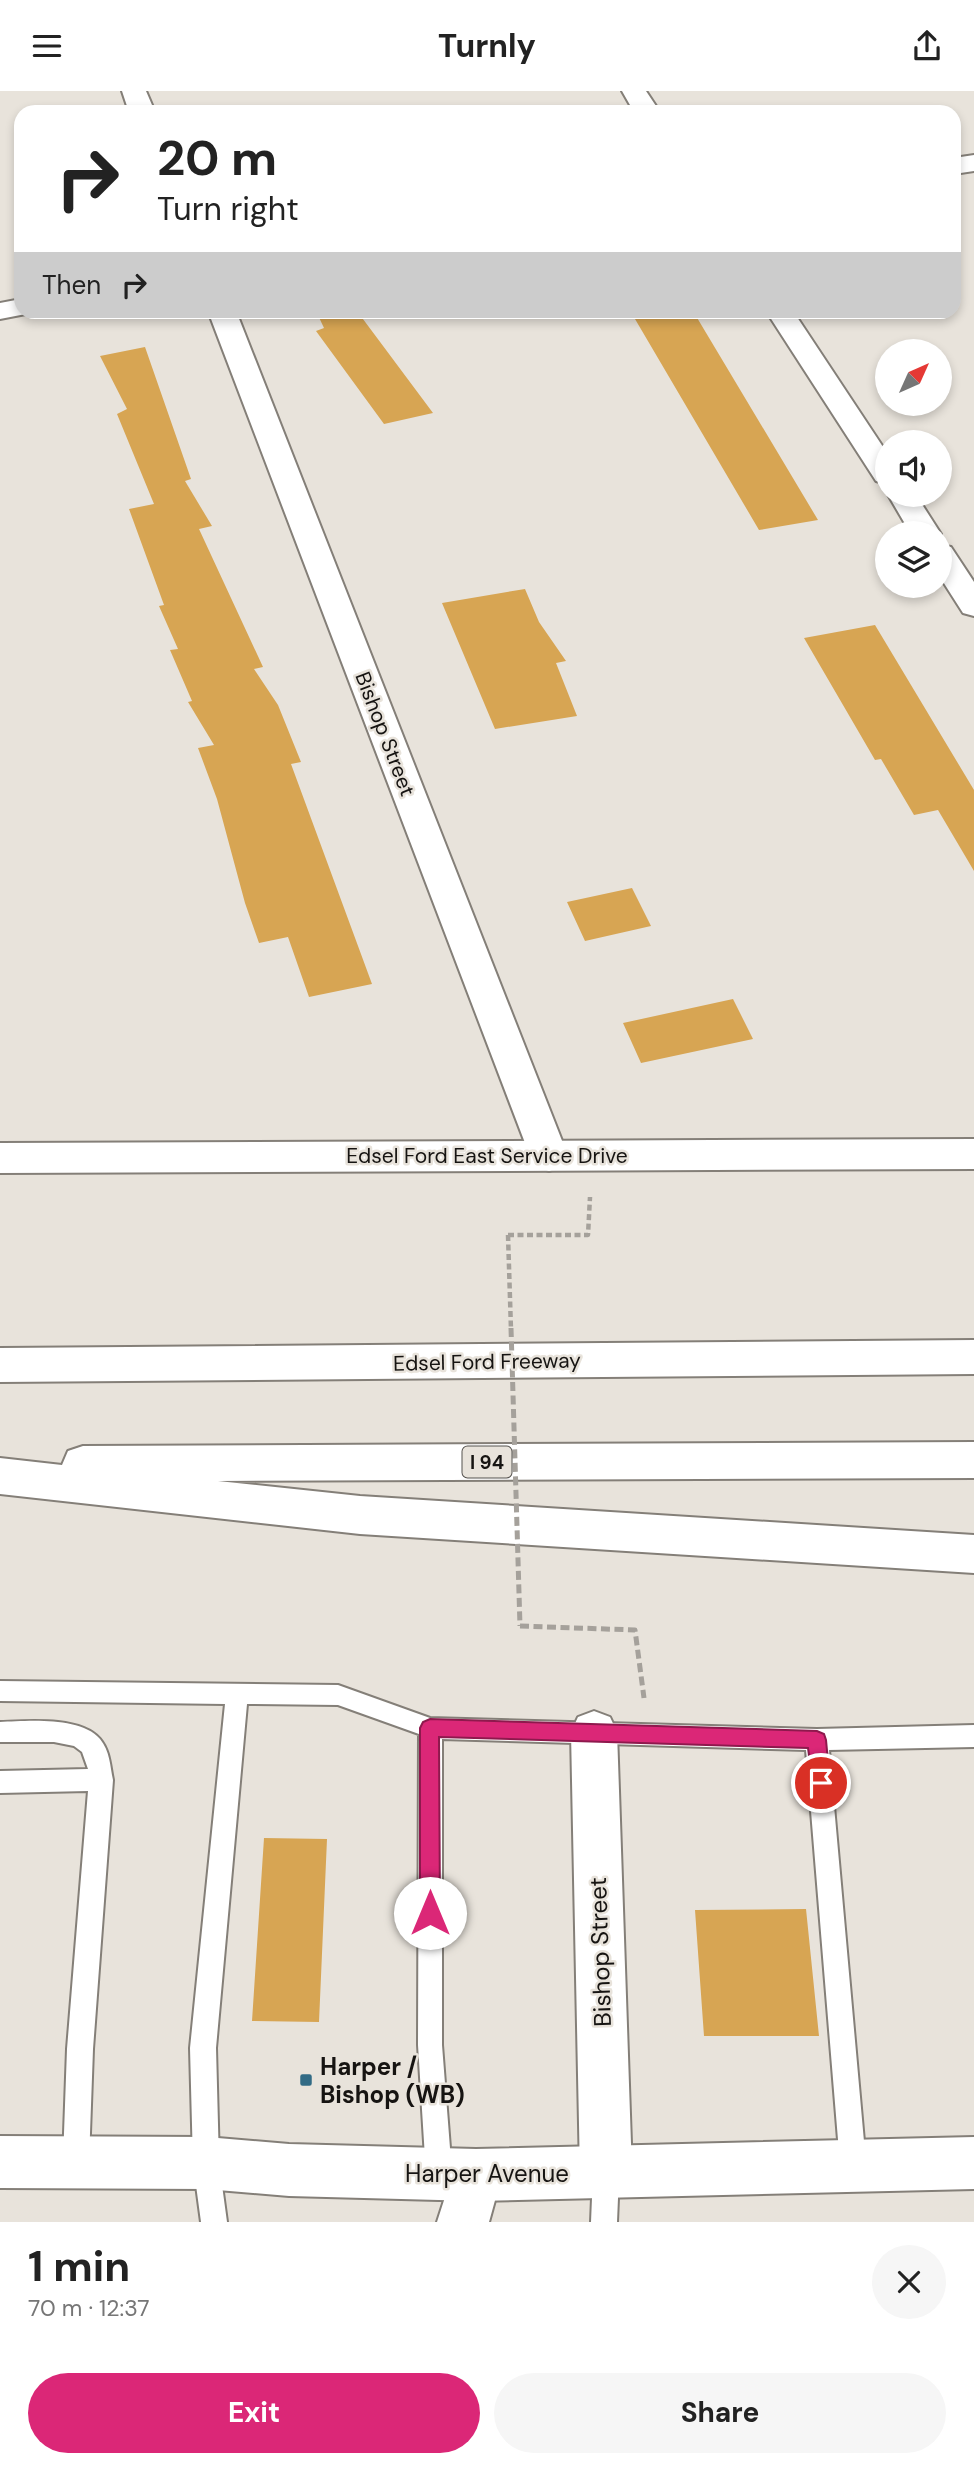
<!DOCTYPE html>
<meta charset="utf-8">
<style>
body{margin:0;font-family:"DM Sans",sans-serif;background:#f6f6f6;color:#222;height:100vh;display:flex;flex-direction:column;font-size:26px;white-space:nowrap}
*{box-sizing:border-box;margin:0}
p{font-size:23px;color:#767676}
.icon{flex:none;width:38px;height:38px;fill:none;stroke:currentColor;stroke-width:2;stroke-linecap:round;stroke-linejoin:round}
.map{position:relative;height:2131px;overflow:hidden}
.panel{display:flex;flex-direction:column;background:#fff;flex:1}
.panel>*{flex:none}
.banner{position:absolute;left:14px;top:14px;width:947px;height:214px;border-radius:21px;box-shadow:0 4px 10px #0003;background:#fff;color:#222;overflow:hidden}
.needle{width:46px;rotate:45deg}
.fabs{position:absolute;left:875px;top:248px;display:grid;gap:14px}
.fabs a{display:grid;place-items:center;width:77px;height:77px;border-radius:50%;background:#fff;box-shadow:0 4px 10px #0003;font-size:35px}
.pin{position:absolute;display:grid;place-items:center;width:60px;height:60px;color:#fff;margin:-30px;border:4px solid #fff;border-radius:50%;box-shadow:0 2px 7px #0007}
.me{position:absolute;width:77px;margin:-38px;rotate:0deg;stroke-linejoin:round;filter:drop-shadow(0 0 5px #0008)}
.turn{display:flex;align-items:center;gap:24px;height:147px;padding:0 28px;font-size:32px}
.turn .icon{width:91px;height:91px;stroke-width:2.5}
.turn b{display:block;font-size:49px;line-height:60px}
.then{display:flex;align-items:center;height:66px;padding:0 28px;background:#0003;gap:14px;font-size:26px}
.round{display:grid;place-items:center;flex:none;width:74px;height:74px;border-radius:37px;background:#f6f6f6}
.headline{display:flex;align-items:center;justify-content:space-between;height:119px;padding:0 28px}
h1{font-size:42px;font-weight:700;line-height:52px}
.button{display:flex;gap:14px;margin-top:auto;padding:14px 28px}
.button a{flex:1;height:80px;border-radius:42px;background:#db2777;color:#fff;font-size:28px;font-weight:700;line-height:80px;text-align:center}
.button a+a{background:#f6f6f6;color:#222}
header{display:flex;justify-content:space-between;align-items:center;height:91px;padding:0 28px;background:#fff;font-size:32px;font-weight:700}
.map>svg:first-child{display:block}
</style>
<header><svg class="icon" aria-label="menu" viewBox="0 0 24 24"><path d="M4 6h16M4 12h16M4 18h16"/></svg>Turnly<svg class="icon" aria-label="share" viewBox="0 0 24 24"><path d="M12 15V3M7 8l5-5 5 5M5 13v7h14v-7"/></svg></header>
<div class="map">
<svg width="974" height="2131" viewBox="0 0 974 2131">
<rect width="100%" height="100%" fill="#e8e3db"/>
<!-- building -->
<path fill="#d7a553" d="M316 220H357L433 322 384 333 316 240 324 237Z
M682 220H693L818 429 759 439 635 228Z
M145 256 191 388 185 390 212 435 199 438 263 576 254 578 278 614 301 671 291 673 372 893 309 906 288 846 259 852 245 812 217 708 198 657 214 654 188 611 192 610 170 559 178 558 159 515 164 514 129 418 154 413 117 323 127 318 100 265Z
M525 498 539 531 566 570 556 572 577 625 495 638 442 512Z
M875 534 974 699V780L938 719 914 724 881 668 875 669 804 547Z
M632 797 651 835 585 850 567 811Z
M733 908 753 948 641 972 623 932Z
M264 1747 327 1748 319 1931 252 1930Z
M806 1818 819 1945H704L695 1819Z"/>
<g fill="none" stroke-linecap="round" stroke-linejoin="round">
<defs>
<path id="lane" d="M0 1590 338 1594 430 1627 817 1638 974 1634V1656L829 1659 866 2073 862 2082 853 2086 844 2082 840 2073 806 1659 442 1648V1954L452 2083 448 2092 439 2096 430 2092 426 2083 418 1954 419 1643 338 1614 247 1613 216 1957 219 2072 227 2131H201L193 2072 190 1957 225 1613 0 1610Z
M0 1631C27 1630 80 1625 100 1648 110 1660 110 1675 113 1689L93 1958 89 2070 85 2079 76 2083 67 2079 63 2070 67 1958 88 1700 0 1702V1680L88 1678 82 1661 74 1655 54 1651H0Z
M606 2070 615 2074 619 2083 617 2131H591L593 2083 597 2074Z"/>
<path id="street" d="M122 0H146L155 21H129Z
M622 0H646L660 21H634Z
M974 64V80L954 83V67Z
M21 208V220L31 222 0 228V212Z
M208 220H236L568 1065 563 1075 549 1080 535 1075 530 1065Z
M766 220H793L887 362V393L876 390Z
M887 402 916 404 941 443 940 445V443H911Z
M940 454 951 456 974 491V525L963 522 940 486Z
M594 1620 610 1626 617 1641 632 2082 624 2100 606 2108 588 2100 580 2082 571 1641 578 1626Z
M476 2058 494 2066 502 2084 489 2131H437L458 2066Z"/>
<path id="secondary" d="M974 1048V1078L0 1082V1052Z
M0 2045 206 2046 289 2053 476 2058 974 2046V2098L476 2110 289 2105 206 2098 0 2097Z"/>
<path id="highway" d="M974 1249V1283L0 1291V1257Z
M974 1351V1387L218 1390 360 1405 974 1444V1482L360 1443 0 1403V1367L62 1374 68 1360 83 1355Z"/>
</defs>
<!-- lane casing -->
<use href="#lane" stroke="#847f78" stroke-width="4"/>
<!-- street casing -->
<use href="#street" stroke="#847f78" stroke-width="4"/>
<!-- secondary casing -->
<use href="#secondary" stroke="#847f78" stroke-width="4"/>
<!-- highway casing -->
<use href="#highway" stroke="#847f78" stroke-width="4"/>
<!-- path-far1 -->
<path stroke="#a5a19b" stroke-width="4.5" stroke-dasharray="6 3.5" stroke-linecap="butt" d="M508 1144H588L590 1106"/>
<!-- path -->
<path stroke="#a5a19b" stroke-width="5" stroke-dasharray="9 4.5" stroke-linecap="butt" d="M520 1535 635 1539 644 1607"/>
<!-- lane -->
<use href="#lane" fill="#fff" fill-rule="evenodd"/>
<!-- street -->
<use href="#street" fill="#fff" fill-rule="evenodd"/>
<!-- secondary -->
<use href="#secondary" fill="#fff" fill-rule="evenodd"/>
<!-- highway -->
<use href="#highway" fill="#fff" fill-rule="evenodd"/>
<!-- path-bridge-far1 -->
<path stroke="#a5a19b" stroke-width="4.5" stroke-dasharray="6 3.5" stroke-linecap="butt" d="M508 1144 511 1239"/>
<!-- path-bridge -->
<path stroke="#a5a19b" stroke-width="5" stroke-dasharray="9 4.5" stroke-linecap="butt" d="M511 1237 520 1535"/>
</g>
<!-- route -->
<path fill="#db2777" stroke="#8e194d" stroke-width="2" d="M430 1628 817 1640 824 1643 826 1649 830 1692 827 1699 821 1701 814 1699 808 1657 439 1646 440 1822 437 1829 430 1832 423 1829 420 1822V1637L423 1631Z"/>
<!-- markers -->
<rect fill="#326b85" stroke="#e8e3db" stroke-width="2.5" x="299" y="1982" width="14" height="14" rx="3.5"/>
<g text-anchor="middle" dominant-baseline="central" stroke-width="5" stroke-linejoin="round" paint-order="stroke">
<!-- shield labels -->
<rect fill="#e8e3db" stroke="#55524e" stroke-width="2" x="462.5" y="1355.5" width="49" height="31" rx="5"/>
<g font-size="19" font-weight="bold" fill="#161412">
<text x="487" y="1371">I 94</text>
</g>
<!-- street labels -->
<g font-size="21" fill="#161412" stroke="#e8e3db">
<text transform="translate(385 643) rotate(69)">Bishop Street</text>
<text x="487" y="1065">Edsel Ford East Service Drive</text>
<text transform="translate(487 1271) rotate(-1)">Edsel Ford Freeway</text>
</g>
<!-- near-street labels -->
<g font-size="24" fill="#161412" stroke="#e8e3db">
<text transform="translate(600 1861) rotate(-92)">Bishop Street</text>
<text x="487" y="2082">Harper Avenue</text>
</g>
<!-- near-poi labels -->
<g font-size="24" font-weight="bold" fill="#161412" stroke="#e8e3db" text-anchor="start">
<text x="320" y="1975">Harper /<tspan x="320" dy="28">Bishop (WB)</tspan></text>
</g>
</g>
</svg>
<div class="fabs">
<a><svg class="needle" viewBox="-14 -14 28 28"><path d="M0-13l5 13h-10z" fill="#e53935"/><path d="M0 13l5-13h-10z" fill="#767676"/></svg></a>
<a><svg class="icon" aria-label="sound" viewBox="0 0 24 24"><path d="M4 9h4l5-4v14l-5-4H4zM17 9q2 3 0 6"/></svg></a>
<a><svg class="icon" aria-label="layers" viewBox="0 0 24 24"><path d="M12 4l9 5-9 5-9-5zM3 14l9 5 9-5"/></svg></a>
</div>
<div class="pin" style="left:821px;top:1692px;background:#d93025"><svg class="icon" aria-label="arrive" viewBox="0 0 24 24"><path d="M6 21V4h12l-3 4 3 4H6"/></svg></div>
<svg class="me" style="left:430px;top:1822px" viewBox="-20 -20 40 40"><circle r="19" fill="#fff"/><path d="M0-13L10 11 0 6-10 11z" fill="#db2777"/></svg>
<div class="banner">
<div class="turn"><svg class="icon" aria-label="right" viewBox="0 0 24 24"><path d="M7 20v-9h11M14 6l5 5-5 5"/></svg><div><b>20 m</b>Turn right</div></div>
<div class="then">Then<svg class="icon" aria-label="right" viewBox="0 0 24 24"><path d="M7 20v-9h11M14 6l5 5-5 5"/></svg></div>
</div>
</div>
<section class="panel">
<div class="headline"><div><h1>1 min</h1><p>70 m · 12:37</p></div><a class="round"><svg class="icon" aria-label="close" viewBox="0 0 24 24"><path d="M6 6l12 12M18 6L6 18"/></svg></a></div>
<div class="button"><a>Exit</a><a>Share</a></div>
</section>
